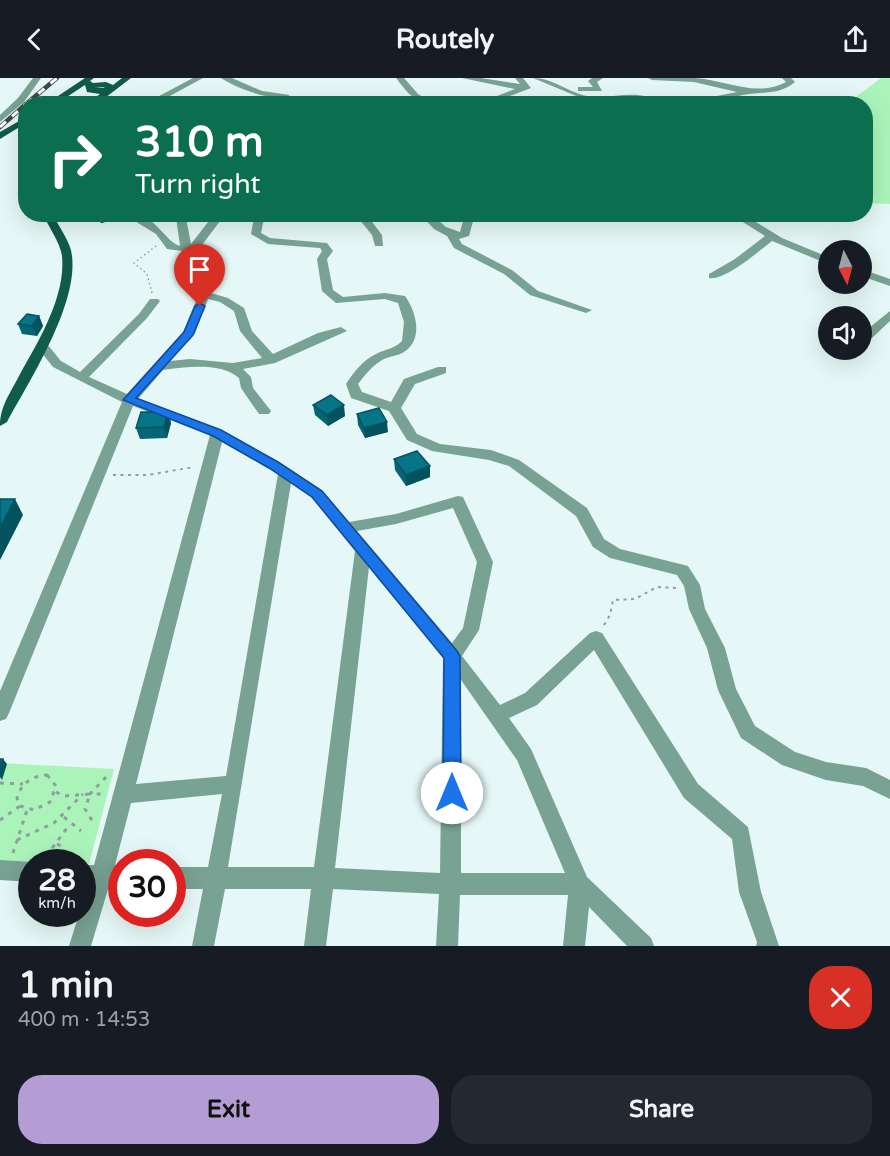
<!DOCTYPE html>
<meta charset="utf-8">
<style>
body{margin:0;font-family:"Varela Round",sans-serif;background:#242831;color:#f1f3f6;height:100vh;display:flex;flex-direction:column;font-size:22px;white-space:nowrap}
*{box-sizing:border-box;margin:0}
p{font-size:20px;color:#9ea1a6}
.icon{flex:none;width:33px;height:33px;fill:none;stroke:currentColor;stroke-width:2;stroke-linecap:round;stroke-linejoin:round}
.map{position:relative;height:868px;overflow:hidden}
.sheet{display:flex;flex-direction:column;background:#171b24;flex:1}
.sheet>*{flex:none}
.banner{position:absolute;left:18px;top:18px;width:855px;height:126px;border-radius:24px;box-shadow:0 6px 24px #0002;background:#0b6e4f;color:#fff;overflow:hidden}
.needle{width:39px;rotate:174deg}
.tools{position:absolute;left:818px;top:162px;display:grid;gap:12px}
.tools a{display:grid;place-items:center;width:54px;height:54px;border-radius:50%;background:#171b24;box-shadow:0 6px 24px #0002;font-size:30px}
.speed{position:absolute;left:18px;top:771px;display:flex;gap:12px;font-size:30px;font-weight:700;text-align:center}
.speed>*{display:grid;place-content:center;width:78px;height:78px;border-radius:50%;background:#171b24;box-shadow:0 6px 24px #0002;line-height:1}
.speed small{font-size:15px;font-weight:400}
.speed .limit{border:9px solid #d22;background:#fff;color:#111}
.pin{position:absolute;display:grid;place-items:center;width:51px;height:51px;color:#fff;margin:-62px -26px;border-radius:50% 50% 50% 0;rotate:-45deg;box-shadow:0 0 6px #0007}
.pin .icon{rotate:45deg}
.me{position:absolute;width:66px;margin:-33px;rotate:0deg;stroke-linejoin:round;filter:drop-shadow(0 0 4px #0008)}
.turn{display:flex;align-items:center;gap:21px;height:126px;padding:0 18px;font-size:27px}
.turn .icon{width:78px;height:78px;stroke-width:2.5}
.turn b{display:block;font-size:42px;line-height:51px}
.round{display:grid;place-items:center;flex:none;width:63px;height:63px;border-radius:24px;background:#242831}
.overview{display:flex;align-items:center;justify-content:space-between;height:102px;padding:0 18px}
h1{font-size:36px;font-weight:700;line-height:45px}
.action{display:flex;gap:12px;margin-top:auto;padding:12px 18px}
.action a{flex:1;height:69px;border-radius:24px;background:#b39dd4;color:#111;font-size:24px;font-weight:700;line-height:69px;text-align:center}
.action a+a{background:#242831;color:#f1f3f6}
header{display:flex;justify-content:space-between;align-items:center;height:78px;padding:0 18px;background:#171b24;font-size:27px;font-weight:700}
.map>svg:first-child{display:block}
</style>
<header><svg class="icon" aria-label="back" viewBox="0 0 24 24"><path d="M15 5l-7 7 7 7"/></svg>Routely<svg class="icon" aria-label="share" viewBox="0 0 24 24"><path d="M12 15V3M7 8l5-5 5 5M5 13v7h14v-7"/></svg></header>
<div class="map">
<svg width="890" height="868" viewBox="0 0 890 868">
<rect width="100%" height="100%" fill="#e5f7f6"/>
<!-- green -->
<path fill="#aaf4ba" d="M881 0H890V126L866 125V26L848 25Z
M0 685 114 691 88 790H83L82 784 0 783Z"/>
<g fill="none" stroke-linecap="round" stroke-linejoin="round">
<!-- path-far2 -->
<path stroke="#919e9e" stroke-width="1.5" stroke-dasharray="1.5 3" stroke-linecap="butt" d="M152 215 147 196 134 185 156 168"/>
<!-- path-far1 -->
<path stroke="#919e9e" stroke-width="2" stroke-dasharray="3 4.5" stroke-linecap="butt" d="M113 397H147L194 389
M604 547 610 537 613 522 635 521 657 509 676 510"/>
<!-- path -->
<path stroke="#919e9e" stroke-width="3" stroke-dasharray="4 6" stroke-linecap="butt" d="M47 697 56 708 50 724 34 732 20 728 17 720C21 705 32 698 47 697Z
M106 699 90 716H106
M0 705 23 706
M56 714 64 718 90 716 85 731 93 744
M64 739 81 753
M0 742 20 728
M17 762 54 745 83 716
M57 766 61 768 55 775 52 773 53 769 70 746
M13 775 27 732"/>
<!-- minor -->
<path fill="#78a293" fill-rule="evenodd" d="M33 0H41L24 24 0 44V37L18 20Z
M193 0H203L155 26H144Z
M221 0H232L262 13 290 17C276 26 234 9 221 0Z
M396 0H404L418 16 434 26C415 26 407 14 396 0Z
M462 0H481L520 6 515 0H523L531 10 489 26H476L515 11Z
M533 0C553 0 567 14 587 18 612 23 638 8 661 26L634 21 586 22Z
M592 0H603L597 4 602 13H578V9H593L588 3Z
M648 0C664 0 679 0 695 0 726 2 756 20 786 4L782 0H791L795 4C781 16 766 14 749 16 732 18 715 26 697 26V22L737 14 694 4 652 2Z
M131 136C156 136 164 163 180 168L176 139 178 136H189L186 140 191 166 212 139 230 136 220 143 199 171 210 185 211 215 228 220 244 230 252 253 273 276 318 255 341 249 347 253 275 285 243 291 251 299 253 310 271 333 269 336H259L241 310 239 300C220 284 187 289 163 292L138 321 222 352 279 384 322 412 349 444 396 436 458 418 463 419 493 484 479 552 462 578 500 627 525 615 590 555 596 553 602 555 698 706 748 749 761 814 779 868H756L757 864 739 814 732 761 684 720 594 572 537 627 509 640 531 671 587 799 651 860 654 868H627L589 829 585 868H563L568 817H460L458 868H436L439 816 333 811 326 868H304L311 811H225L214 868H192L203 811H172V789H208L222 716 131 725 115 787H122V809L109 808 91 868H69L79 836H82V826L88 808H82V787H94L210 357 133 328 9 635 6 641 0 643V613L122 324 53 289 37 269 43 265 47 266 61 283 80 294 139 236 150 221H158L160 223 147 240 89 299 127 316 183 254 201 211 200 185 190 174 167 171 156 156 138 145ZM208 221 220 224 234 233 240 253 262 280 233 285 190 281 170 283 195 255ZM222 364 278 396 226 698 136 706ZM291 405 312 420 355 473 314 789H228ZM453 430 477 484 463 550 452 565 357 453 396 446ZM369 489 443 580 440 795 335 790ZM461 602 517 682 565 795H461Z
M259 136H270L263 145 261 155 270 160 327 165 333 173 327 181 333 212 343 219 385 215 405 218C416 233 424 261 404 274 398 278 389 278 382 282 372 288 365 297 358 306L362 314 391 324 404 301 438 289H446V295L415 306 401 330 417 356 440 366 491 372 519 382 587 430 604 461 620 471 688 488 700 507 705 531 725 570 736 611 755 648 795 674 826 684 866 690 890 702V721L863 708 826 702 782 687 741 660 718 612 707 570 689 531 684 508 677 497 610 480 593 469 576 438 509 388 489 382 432 373 407 362 389 333 351 320 346 306C354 294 363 282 376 276 386 271 394 271 402 263L404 244 398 225 385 221 336 225 322 213 317 181 322 173 320 170 268 166 251 156 253 145Z
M355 136H366L382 157 383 168H375L372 157Z
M420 136H431L446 149 460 154 465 136H475L469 158 459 161 462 166 512 192 538 213 592 232 586 235 530 217 504 196 454 170 447 158 434 151Z
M535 136H598L554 143Z
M730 136H743L782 160 828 179V186L772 163C759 173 725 203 709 200V196L735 181 765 158Z
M861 191 890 201V208L861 198Z
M890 233V243L872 260H864V254Z
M0 782 34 784H32V804L0 802Z"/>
<!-- major -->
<path fill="#105b49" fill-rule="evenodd" d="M85 0H94L90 3 93 5 106 4 113 7 122 0H131L97 26H87L100 16 87 14 85 7 56 26H46ZM105 9 103 10H94H95Z
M26 39V45L0 61V54Z
M43 136H53C59 150 71 164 72 178 78 227 30 302 7 344L0 348C0 328 10 316 19 298 38 264 66 219 62 178 60 164 49 150 43 136Z"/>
<defs>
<path id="rail" d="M26 26 57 0
M0 49 26 26"/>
</defs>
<!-- rail casing -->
<use href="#rail" stroke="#3f4747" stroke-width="4.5"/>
<!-- rail -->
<use href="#rail" stroke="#fff" stroke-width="3" stroke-dasharray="8" stroke-linecap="butt"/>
</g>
<!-- wall -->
<path fill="#066575" d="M95 136H129V138L101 145Z
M39 238 43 248 37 258 22 256 18 246Z
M313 327 345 338 328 348 315 337Z
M168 334 171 345 167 360 140 361 136 350Z
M357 336 388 354 365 360 358 347Z
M394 381 430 399 406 408 395 392Z"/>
<!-- shaded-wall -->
<path fill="#05525f" d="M99 136H129V138L101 145Z
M39 238 43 248 37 258 32 248Z
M344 327 345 338 328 348 327 337Z
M168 334 171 345 167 360 164 349Z
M387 344 388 354 365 360 364 350Z
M430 388V399L406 408V397Z
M15 421 23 437 0 482V450Z
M3 681 7 686 2 702 0 699V694Z"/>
<!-- building -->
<path fill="#077588" stroke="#05525f" stroke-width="1.5" d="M27 236 39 238 32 248 18 246Z
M331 317 344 327 327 337 313 327Z
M379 330 387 344 364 350 357 336Z
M141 334H168L164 349 136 350Z
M417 373 430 388 406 397 394 381Z
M0 421H15L0 450Z
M0 681H3L0 694Z"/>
<!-- route -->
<path fill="#1a73e8" stroke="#114b97" stroke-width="1.5" d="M200 225 205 228 193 257 136 320 221 352 278 384 322 413 457 573 460 578 461 715 459 721 452 723 446 721 443 715 444 580 312 419 269 390 213 358 123 322 184 254 195 228Z"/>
</svg>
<div class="tools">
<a><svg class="needle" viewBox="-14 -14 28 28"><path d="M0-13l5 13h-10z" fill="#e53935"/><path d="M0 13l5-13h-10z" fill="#9ea1a6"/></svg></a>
<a><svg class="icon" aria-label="sound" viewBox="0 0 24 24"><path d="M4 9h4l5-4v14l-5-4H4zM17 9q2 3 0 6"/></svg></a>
</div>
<div class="speed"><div>28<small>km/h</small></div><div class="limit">30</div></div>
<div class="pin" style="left:200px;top:228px;background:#d93025"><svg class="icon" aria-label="arrive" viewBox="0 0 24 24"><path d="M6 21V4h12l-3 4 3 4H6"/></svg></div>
<svg class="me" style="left:452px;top:715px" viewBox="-20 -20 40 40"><circle r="19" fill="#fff"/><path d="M0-13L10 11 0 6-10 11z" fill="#1a73e8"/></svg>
<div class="banner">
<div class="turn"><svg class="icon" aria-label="right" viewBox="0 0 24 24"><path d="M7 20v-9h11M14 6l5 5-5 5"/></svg><div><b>310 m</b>Turn right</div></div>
</div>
</div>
<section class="sheet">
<div class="overview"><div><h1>1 min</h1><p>400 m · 14:53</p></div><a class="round" style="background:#d93025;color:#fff"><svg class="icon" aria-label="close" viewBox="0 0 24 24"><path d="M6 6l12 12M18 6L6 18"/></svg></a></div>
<div class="action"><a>Exit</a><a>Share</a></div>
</section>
